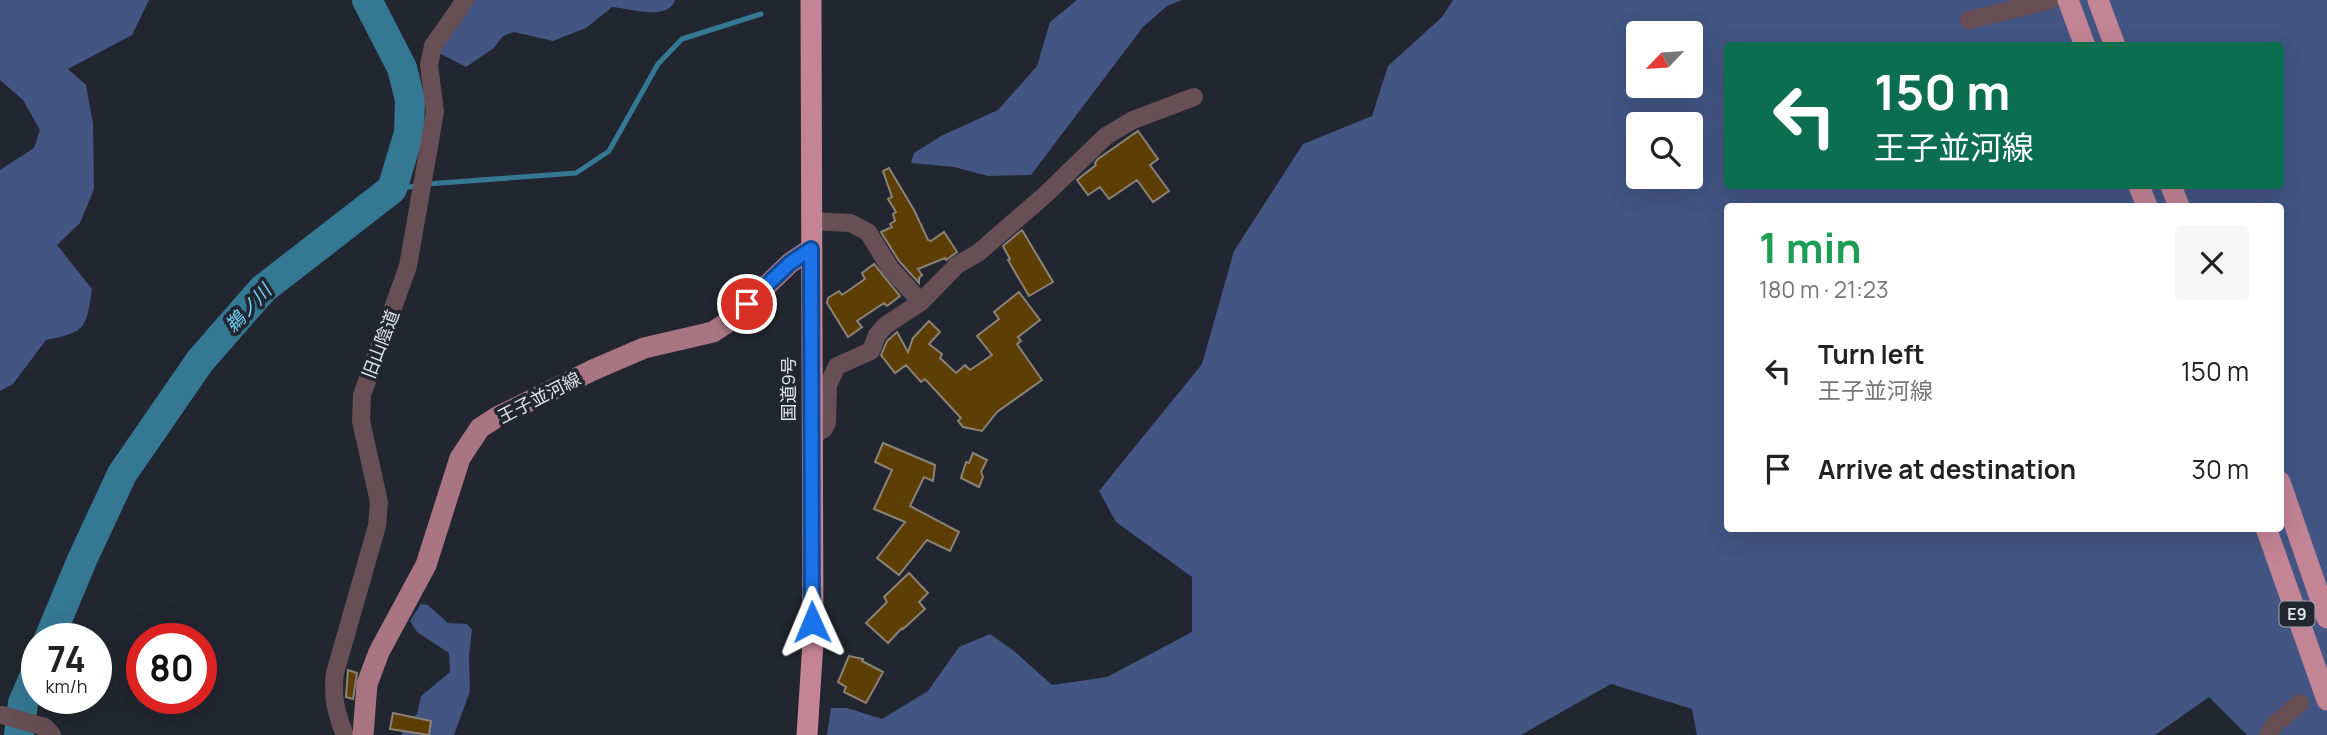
<!DOCTYPE html>
<meta charset="utf-8">
<style>
body{margin:0;font-family:Manrope,"Noto Sans JP",sans-serif;background:#f6f6f6;color:#222;height:100vh;display:flex;flex-direction:column;font-size:26px;white-space:nowrap}
*{box-sizing:border-box;margin:0}
p{font-size:23px;color:#767676}
.icon{flex:none;width:38px;height:38px;fill:none;stroke:currentColor;stroke-width:2;stroke-linecap:round;stroke-linejoin:round}
.map{position:relative;flex:1;overflow:hidden}
.side{position:absolute;left:1724px;top:203px;width:560px;height:329px;display:flex;flex-direction:column;background:#fff;border-radius:7px;box-shadow:0 7px 28px #0002}
.side>*{flex:none}
.banner{position:absolute;left:1724px;top:42px;width:560px;height:147px;border-radius:7px;box-shadow:0 7px 28px #0002;background:#0b6e4f;color:#fff;overflow:hidden}
.needle{width:46px;rotate:245deg}
.buttons{position:absolute;left:1626px;top:21px;display:grid;gap:14px}
.buttons a{display:grid;place-items:center;width:77px;height:77px;border-radius:7px;background:#fff;box-shadow:0 7px 28px #0002;font-size:35px}
.speed{position:absolute;left:21px;top:623px;display:flex;gap:14px;font-size:35px;font-weight:700;text-align:center}
.speed>*{display:grid;place-content:center;width:91px;height:91px;border-radius:50%;background:#fff;box-shadow:0 7px 28px #0002;line-height:1}
.speed small{font-size:18px;font-weight:400}
.speed .limit{border:10px solid #d22;background:#fff;color:#111}
.pin{position:absolute;display:grid;place-items:center;width:60px;height:60px;color:#fff;margin:-30px;border:4px solid #fff;border-radius:50%;box-shadow:0 2px 7px #0007}
.me{position:absolute;width:77px;margin:-38px;rotate:359deg;stroke-linejoin:round;filter:drop-shadow(0 0 5px #0008)}
.turn{display:flex;align-items:center;gap:24px;height:147px;padding:0 35px;font-size:32px}
.turn .icon{width:91px;height:91px;stroke-width:2.5}
.turn b{display:block;font-size:49px;line-height:60px}
.round{display:grid;place-items:center;flex:none;width:74px;height:74px;border-radius:7px;background:#f6f6f6}
.summary{display:flex;align-items:center;justify-content:space-between;height:119px;padding:0 35px}
h1{font-size:42px;font-weight:700;line-height:52px;color:#1e9e55}
ul{padding:0;list-style:none}
li{display:flex;align-items:center;gap:21px;height:98px;padding:0 35px}
li div{flex:1}
li b{display:block;font-size:26px}
li em{font-style:normal}
.map>svg:first-child{display:block}
</style>
<div class="map">
<svg width="2327" height="735" viewBox="0 0 2327 735">
<rect width="100%" height="100%" fill="#222630"/>
<!-- forest -->
<path fill="#425583" fill-rule="evenodd" d="M0 0H149L132 35 68 69 86 85 93 124 94 189 80 223 57 245 92 289C86 329 86 332 46 340L13 384 0 391V170L34 148 40 130 23 100 0 80Z
M473 0H675C668 22 628 8 612 7L586 28 553 41 514 32 508 34 502 37 494 48 466 67 437 52Z
M1077 0H1182L1167 6 1143 27 1031 175 988 176 954 167 911 163 914 153 941 136 998 110 1037 66 1050 22Z
M1453 0H2327V735H2247L2209 697 2155 735H1697L1692 709 1611 684 1521 735H827L831 708H847L882 719 928 691 959 647 990 634 1014 651 1052 685 1107 677 1192 632V577L1116 522 1099 491 1202 364 1234 251 1303 144 1372 116 1388 66 1442 17ZM1638 33H1690V86H1638ZM1727 46H2280V186H1727ZM1638 124H1690V177H1638ZM1727 206H2280V528H1727Z
M421 604 428 605 448 623 467 624 472 630 469 656 470 691 454 735H402L403 728 417 714 421 696 450 672 449 653 417 632 410 621Z"/>
<g fill="none" stroke-linecap="round" stroke-linejoin="round">
<!-- stream -->
<path stroke="#357893" stroke-width="5" d="M427 184 576 173 609 151 658 64 682 39 761 14
M392 189 417 186"/>
<!-- river -->
<path stroke="#357893" stroke-width="30" d="M49 639 82 560 122 474 200 361 263 289 392 189 409 133 410 100 402 68 367 0
M19 735 23 703 37 670"/>
</g>
<!-- building -->
<path fill="#5d3e05" stroke="#8b8277" stroke-width="2" d="M1138 131 1158 159 1150 165 1169 191 1153 202 1137 180 1109 199 1100 187 1088 195 1077 180 1096 165 1095 163 1098 159Z
M889 168 914 210 928 240 931 241 944 232 957 252 946 260 945 258 918 269 922 275 919 278V283L899 261 881 232 892 227 890 224 895 221 893 214 896 212 888 199 892 197 883 171Z
M1022 230 1053 282 1029 296 1008 260 1010 259 1003 246Z
M874 264 900 296 887 306 884 303 857 321 862 327 848 337 827 303 828 298 839 291 842 295 865 279 862 273Z
M1019 292 1040 320 1018 337 1021 341 1017 344 1042 380 997 412 982 431 963 427 958 421 961 418 925 379 921 382 906 365 895 373 881 355 887 341 897 332 908 352 913 338 929 321 940 332 929 344 942 354 940 358 956 373 965 365 970 370 992 355 977 336 999 319 994 312Z
M883 443 935 465 933 481 924 477 910 506 959 532 950 551 927 540 899 575 877 558 905 522 874 509 892 470 875 462Z
M973 453 987 460 981 472 983 477 979 487 961 478 966 462 969 463Z
M909 573 928 593 919 602 925 609 903 629 902 628 888 643 866 623 887 602 884 597Z
M849 656 863 659 862 661 883 672 866 703 844 692 846 687 838 682Z
M348 670 357 673 353 699 346 697Z
M393 713 431 721 429 735 390 729Z"/>
<g fill="none" stroke-linecap="round" stroke-linejoin="round">
<!-- minor -->
<path stroke="#684e55" stroke-width="18" d="M1969 20 2051 0
M811 221 850 223 868 232 890 268 921 302
M811 436 824 429 827 423 828 385 837 366 871 351 877 335 886 325 921 302 957 265 978 253 1045 195 1106 136 1133 120 1194 97
M2 715 45 727 52 735
M345 735C336 713 332 697 335 673L377 526 379 502 361 421 362 395 408 266 435 112 429 65 433 46 465 0
M2268 735 2275 724 2300 703"/>
<!-- major -->
<path stroke="#a97583" stroke-width="21" d="M363 735 367 684 379 652 426 565 460 458 480 428 497 417 593 370 644 348 713 332 731 320 790 263 811 249"/>
<!-- highway -->
<path stroke="#c38495" stroke-width="21" d="M2068 0 2085 46
M2098 0 2115 46
M2139 186 2147 206
M2171 186 2179 206
M2280 482 2327 618
M2266 528 2327 700
M807 735 813 642 811 0"/>
</g>
<g fill="none" stroke-linecap="round" stroke-linejoin="round">
<defs>
<path id="route" d="M747 304 790 263 811 249 812 622"/>
</defs>
<!-- route casing -->
<use href="#route" stroke="#114b97" stroke-width="18"/>
<!-- route -->
<use href="#route" stroke="#1a73e8" stroke-width="12"/>
</g>
<g text-anchor="middle" dominant-baseline="central" stroke-width="7" stroke-linejoin="round" paint-order="stroke">
<!-- shield labels -->
<rect fill="#222630" stroke="#a6aab2" stroke-width="2" x="2279.5" y="601.5" width="35" height="25" rx="5"/>
<g font-size="16" font-weight="bold" fill="#dfe2e9">
<text x="2297" y="614">E9</text>
</g>
<!-- street labels -->
<g font-size="18" fill="#dfe2e9" stroke="#222630">
<text transform="translate(380 344) rotate(-69)">旧山陰道</text>
<text transform="translate(788 389) rotate(-90)">国道9号</text>
<text transform="translate(539 397) rotate(-27)">王子並河線</text>
</g>
<!-- water labels -->
<g font-size="19" font-style="italic" fill="#71d4fe" stroke="#222630">
<text transform="translate(248 308) rotate(-47)">鵜ノ川</text>
</g>
</g>
</svg>
<div class="buttons">
<a><svg class="needle" viewBox="-14 -14 28 28"><path d="M0-13l5 13h-10z" fill="#e53935"/><path d="M0 13l5-13h-10z" fill="#767676"/></svg></a>
<a><svg class="icon" aria-label="search" viewBox="0 0 24 24"><circle cx="10" cy="10" r="6"/><path d="M15 15l6 6"/></svg></a>
</div>
<div class="speed"><div>74<small>km/h</small></div><div class="limit">80</div></div>
<div class="pin" style="left:747px;top:304px;background:#d93025"><svg class="icon" aria-label="arrive" viewBox="0 0 24 24"><path d="M6 21V4h12l-3 4 3 4H6"/></svg></div>
<svg class="me" style="left:812px;top:622px" viewBox="-20 -20 40 40"><path d="M0-17L14 15 0 8-14 15z" fill="#1a73e8" stroke="#fff" stroke-width="4"/></svg>
<div class="banner">
<div class="turn"><svg class="icon" aria-label="left" viewBox="0 0 24 24"><path d="M17 20v-9H6M10 6l-5 5 5 5"/></svg><div><b>150 m</b>王子並河線</div></div>
</div>
<section class="side">
<div class="summary"><div><h1>1 min</h1><p>180 m · 21:23</p></div><a class="round"><svg class="icon" aria-label="close" viewBox="0 0 24 24"><path d="M6 6l12 12M18 6L6 18"/></svg></a></div>
<ul>
<li><svg class="icon" aria-label="left" viewBox="0 0 24 24"><path d="M17 20v-9H6M10 6l-5 5 5 5"/></svg><div><b>Turn left</b><p>王子並河線</p></div><em>150 m</em></li>
<li><svg class="icon" aria-label="arrive" viewBox="0 0 24 24"><path d="M6 21V4h12l-3 4 3 4H6"/></svg><div><b>Arrive at destination</b></div><em>30 m</em></li>
</ul>
</section>
</div>
